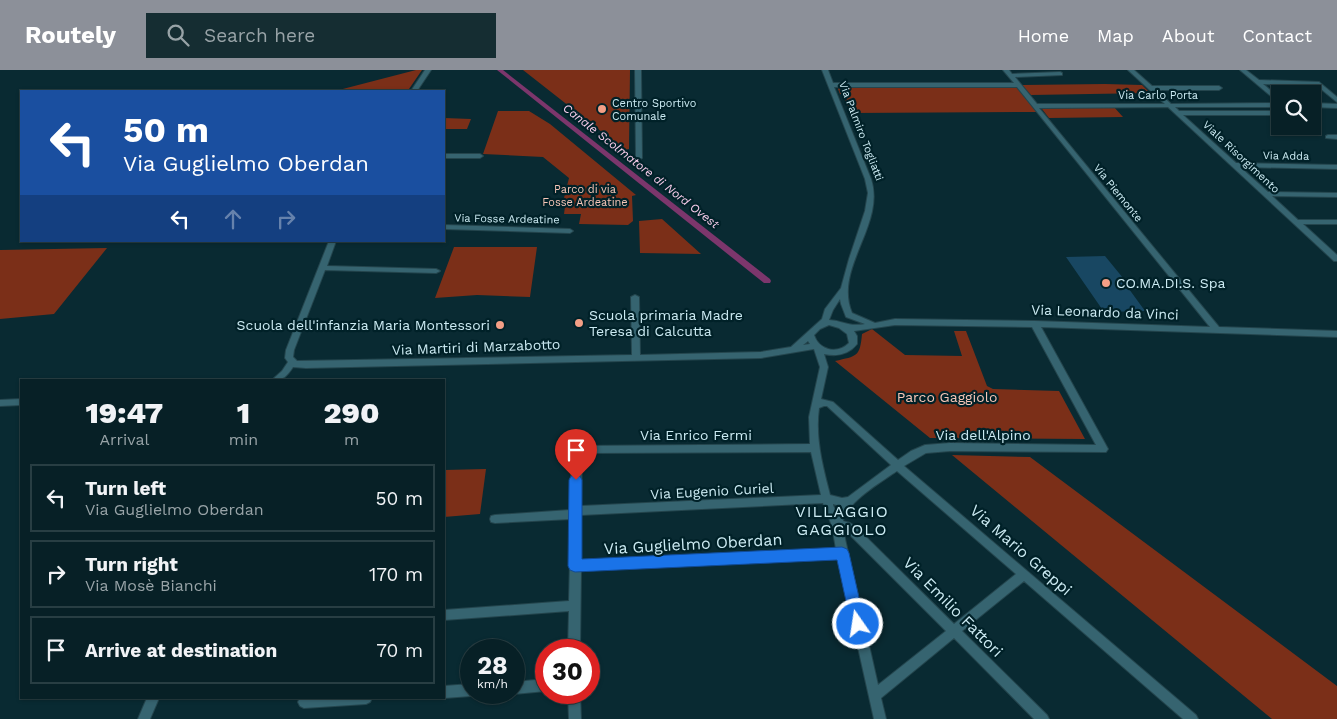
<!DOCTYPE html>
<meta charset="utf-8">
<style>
body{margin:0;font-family:"Work Sans",sans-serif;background:#152d32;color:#f1f3f6;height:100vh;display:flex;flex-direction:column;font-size:19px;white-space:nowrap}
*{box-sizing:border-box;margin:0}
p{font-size:16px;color:#98a3a7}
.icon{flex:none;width:28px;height:28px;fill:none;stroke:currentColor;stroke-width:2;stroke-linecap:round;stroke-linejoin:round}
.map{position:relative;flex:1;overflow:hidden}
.side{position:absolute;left:20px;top:309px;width:425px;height:320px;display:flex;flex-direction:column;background:#072026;border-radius:0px;box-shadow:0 1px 4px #0004,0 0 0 1px #283e43}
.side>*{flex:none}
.top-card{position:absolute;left:20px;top:20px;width:425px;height:152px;border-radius:0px;box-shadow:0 1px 4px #0004,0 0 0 1px #283e43;background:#1a4fa0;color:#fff;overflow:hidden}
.buttons{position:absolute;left:1271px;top:15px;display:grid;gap:10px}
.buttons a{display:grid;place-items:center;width:50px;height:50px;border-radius:0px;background:#072026;box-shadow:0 1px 4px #0004,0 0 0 1px #283e43;font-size:25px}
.speed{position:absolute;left:460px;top:569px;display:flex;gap:10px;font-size:25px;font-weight:700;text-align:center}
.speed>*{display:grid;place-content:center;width:65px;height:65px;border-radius:50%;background:#072026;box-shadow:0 1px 4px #0004,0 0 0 1px #283e43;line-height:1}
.speed small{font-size:12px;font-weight:400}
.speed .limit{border:8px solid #d22;background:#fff;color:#111}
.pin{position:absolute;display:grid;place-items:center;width:42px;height:42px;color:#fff;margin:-51px -21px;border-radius:50% 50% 50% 0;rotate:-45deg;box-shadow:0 0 5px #0007}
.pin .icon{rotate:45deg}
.me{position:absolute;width:55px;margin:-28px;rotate:347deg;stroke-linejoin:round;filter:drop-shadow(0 0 4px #0008)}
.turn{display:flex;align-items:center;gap:18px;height:105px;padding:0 20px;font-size:22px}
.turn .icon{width:65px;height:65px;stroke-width:2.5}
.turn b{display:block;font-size:35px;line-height:42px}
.lanes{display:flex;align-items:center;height:48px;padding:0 20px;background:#0003;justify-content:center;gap:25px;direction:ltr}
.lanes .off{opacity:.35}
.eta{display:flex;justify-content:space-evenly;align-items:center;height:85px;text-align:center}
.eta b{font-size:30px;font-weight:800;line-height:35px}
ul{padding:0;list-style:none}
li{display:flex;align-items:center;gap:15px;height:68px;margin:0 10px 8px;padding:0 10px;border:2px solid #283e43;border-radius:0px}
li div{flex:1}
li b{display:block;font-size:19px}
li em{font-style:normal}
header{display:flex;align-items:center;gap:30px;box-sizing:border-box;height:70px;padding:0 25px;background:#8c9099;color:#fff}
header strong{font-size:24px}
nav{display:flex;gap:28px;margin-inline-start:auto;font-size:18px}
.search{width:350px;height:45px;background:#152d32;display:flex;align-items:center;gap:12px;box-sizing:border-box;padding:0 18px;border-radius:0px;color:#98a3a7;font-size:19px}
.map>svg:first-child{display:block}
</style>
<header>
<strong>Routely</strong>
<div class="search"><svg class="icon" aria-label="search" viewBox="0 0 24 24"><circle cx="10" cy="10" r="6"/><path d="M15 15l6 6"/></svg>Search here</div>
<nav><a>Home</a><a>Map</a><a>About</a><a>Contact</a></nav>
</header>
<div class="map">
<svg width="1337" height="649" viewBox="0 0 1337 649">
<rect width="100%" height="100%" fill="#092a32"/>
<!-- green -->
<path fill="#7b2f18" d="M416 0H422L409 19 403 21H335Z
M523 0H630L629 79 625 80Z
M1105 14 1142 15 1150 23 1031 25 1022 15Z
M841 16H1010L1017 18 1037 42 851 43 843 25 840 24 838 19Z
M1113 36 1123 47 1049 48 1042 39 1044 37Z
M498 41H529L550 54 636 125 632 126 633 151 628 155 579 154 581 144H564L566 129 564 128 569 108 543 87 483 84Z
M444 48 471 49 467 59H444Z
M662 149 701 184 640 183 639 151Z
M454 177H537L530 227 477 225 435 228Z
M107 178 54 244 0 249V180Z
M872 259 905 285 962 286 954 261H966L987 316 993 319 1059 321 1085 369 930 368 835 291C857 286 860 287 862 264Z
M952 385 1030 387 1337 616V649H1272Z
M486 399 480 444 444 447V400Z"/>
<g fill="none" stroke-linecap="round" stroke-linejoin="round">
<!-- canal -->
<path fill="#7c366c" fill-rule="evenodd" d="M497 0H503L770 209 771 211 770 213H764Z"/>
</g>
<!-- building -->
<path fill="#184762" d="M1105 186 1132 219H1129L1145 241 1104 242 1066 187Z"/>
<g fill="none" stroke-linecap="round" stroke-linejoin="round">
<defs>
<path id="street" d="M425 0H431L417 21H411Z
M635 0H641L642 88 639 90 636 88Z
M822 0H828L833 13H1014L1003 0H1009L1012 4 1060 2 1062 3V5L1015 7 1037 34H1165L1128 0H1134L1152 16H1219L1222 18 1219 20H1156L1171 34 1280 33V37H1175L1179 41H1280V45H1183L1236 93 1337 95V99L1240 97 1268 122 1337 123V127L1272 126 1298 150H1337V154H1303L1337 185V191H1334L1168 37 1039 38 1219 257 1337 261V267L1041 257 1108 379 1106 382 950 381 926 383 904 396 1196 645 1198 649H1183L1024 511 962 561 1047 645 1049 649H1034L954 568 881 628 886 649H874L838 488 581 500 580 580H568L569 541 444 550V540L569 531 571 449 495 453 491 452 490 449 491 446 495 445 570 440 572 379 574 376 810 374 809 347 820 297 814 279 761 288 306 298 293 297C287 306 284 310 272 310L282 301 288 292 285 288 286 280 329 171H336L327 196 436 199 440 201 436 203 325 200 294 280 293 287 297 291 632 285 631 227 635 225 639 227 640 285 761 282 791 277 822 249 825 239 841 218 849 189 865 141 868 123 865 109ZM834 17H1017L1210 257 1035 251 895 249 875 253 852 243C833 198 886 155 871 109ZM840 229 841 234 846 247 865 254C848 257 844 251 829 250L833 240ZM829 255 839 258 847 264 849 273C837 285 819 280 814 265L820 259ZM895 255 1032 257 1096 375 950 373 925 375 911 381 898 390 833 332 821 329 828 297 824 284C837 287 849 284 857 274V266L854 261ZM808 271 810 274 803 275ZM824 336H827L891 395 848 427 842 428 830 425 829 421C822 394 815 366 819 338ZM811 382 821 425 581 436 582 383ZM897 401 1016 504 954 554 856 457 850 453 843 451C847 432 881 412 897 401ZM823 433 832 456 836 479 581 491V445ZM833 434 840 436 836 442 833 435ZM843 460 848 463 946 561 878 615Z
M1240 0H1246L1259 10 1319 12 1337 27V32L1316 15 1263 14 1280 28V33L1278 32Z
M1312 33 1337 34V38L1312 37Z
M1328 65H1337V69L1326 68V66Z
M444 84H480L483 86 480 88H444Z
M444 155 570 159 573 161 570 163 444 159Z
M21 329V335L0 336V330Z
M546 609V621L514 624 510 622H514V612Z
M471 614V622H476L475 624 471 626 444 628H443L444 616Z
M568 622H580L581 649H569Z
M147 628H159L150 649H138Z
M300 628H372L370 632 366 634 304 638 300 636 298 632Z"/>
</defs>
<!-- street casing -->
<use href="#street" stroke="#24454d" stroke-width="2"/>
<!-- street -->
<use href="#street" fill="#366470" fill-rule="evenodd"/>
</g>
<!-- route -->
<path fill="#1a73e8" stroke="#114b97" d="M576 405 580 406 582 410V489L842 477 847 479 849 483 865 554 863 559 858 561 853 559 851 554 837 490 575 502 570 500 568 496 569 410 571 406Z"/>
<!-- markers -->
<g fill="#f39f86" stroke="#002128" stroke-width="2">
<circle cx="602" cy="39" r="5"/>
<circle cx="1106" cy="213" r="5"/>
<circle cx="579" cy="253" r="5"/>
<circle cx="500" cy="255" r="5"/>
</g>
<g text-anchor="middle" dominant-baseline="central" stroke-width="4.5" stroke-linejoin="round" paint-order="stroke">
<!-- far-street labels -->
<g font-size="11" fill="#ccebf3" stroke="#002128">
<text x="1158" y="25">Via Carlo Porta</text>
<text transform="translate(861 61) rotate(69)">Via Palmiro Togliatti</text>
<text transform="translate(1286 86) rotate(1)">Via Adda</text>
<text transform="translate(1241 87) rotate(43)">Viale Risorgimento</text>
<text transform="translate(1118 123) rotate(51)">Via Piemonte</text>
<text transform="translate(507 149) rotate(1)">Via Fosse Ardeatine</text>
</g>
<!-- far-poi labels -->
<g font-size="11" fill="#ccebf3" stroke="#002128" text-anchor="start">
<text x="612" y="33">Centro Sportivo<tspan x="612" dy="13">Comunale</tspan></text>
</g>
<!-- far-park labels -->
<g font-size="11" fill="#f8c7b8" stroke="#002128">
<text x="585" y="119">Parco di via<tspan x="585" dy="13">Fosse Ardeatine</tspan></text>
</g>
<!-- far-water labels -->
<g font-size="12" font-style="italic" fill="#f8ceec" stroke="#002128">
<text transform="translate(641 96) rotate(38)">Canale Scolmatore di Nord Ovest</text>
</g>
<!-- poi labels -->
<g font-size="14" fill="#ccebf3" stroke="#002128" text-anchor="start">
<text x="1116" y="213">CO.MA.DI.S. Spa</text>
<text x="589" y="245">Scuola primaria Madre<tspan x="589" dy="16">Teresa di Calcutta</tspan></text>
<text x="490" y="255" text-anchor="end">Scuola dell'infanzia Maria Montessori</text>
</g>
<!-- street labels -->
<g font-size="14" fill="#ccebf3" stroke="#002128">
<text transform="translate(1105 242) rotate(2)">Via Leonardo da Vinci</text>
<text transform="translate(476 277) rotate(-2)">Via Martiri di Marzabotto</text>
<text x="696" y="365">Via Enrico Fermi</text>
<text x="983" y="365">Via dell'Alpino</text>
<text transform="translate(712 421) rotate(-3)">Via Eugenio Curiel</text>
</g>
<!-- park labels -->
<g font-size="14" fill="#f8c7b8" stroke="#002128">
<text x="947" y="327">Parco Gaggiolo</text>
</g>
<!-- quarter labels -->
<g font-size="16" letter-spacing="1" fill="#ccebf3" stroke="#002128">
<text x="842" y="441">VILLAGGIO<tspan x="842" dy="18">GAGGIOLO</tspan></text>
</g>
<!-- near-street labels -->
<g font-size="16" fill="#ccebf3" stroke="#002128">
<text transform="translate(693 474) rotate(-3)">Via Guglielmo Oberdan</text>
<text transform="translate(1021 480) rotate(41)">Via Mario Greppi</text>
<text transform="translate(953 537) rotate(45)">Via Emilio Fattori</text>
</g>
</g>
</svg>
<div class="buttons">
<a><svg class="icon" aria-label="search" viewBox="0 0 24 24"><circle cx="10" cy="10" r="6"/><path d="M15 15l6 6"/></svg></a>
</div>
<div class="speed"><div>28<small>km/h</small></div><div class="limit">30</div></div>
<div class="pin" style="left:576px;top:410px;background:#d93025"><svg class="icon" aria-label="arrive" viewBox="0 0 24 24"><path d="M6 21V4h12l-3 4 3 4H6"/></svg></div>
<svg class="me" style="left:858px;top:554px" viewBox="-20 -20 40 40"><circle r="17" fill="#1a73e8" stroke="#fff" stroke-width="3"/><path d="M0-11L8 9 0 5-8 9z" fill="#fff"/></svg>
<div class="top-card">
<div class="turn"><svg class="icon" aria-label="left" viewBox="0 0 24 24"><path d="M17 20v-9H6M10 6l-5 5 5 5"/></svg><div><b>50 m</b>Via Guglielmo Oberdan</div></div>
<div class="lanes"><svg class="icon" aria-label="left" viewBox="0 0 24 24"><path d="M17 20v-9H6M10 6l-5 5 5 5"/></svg><svg class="icon off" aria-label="ahead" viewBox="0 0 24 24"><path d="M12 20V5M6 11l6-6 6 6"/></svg><svg class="icon off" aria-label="right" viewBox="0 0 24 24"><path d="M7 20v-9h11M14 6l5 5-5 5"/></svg></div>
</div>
<section class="side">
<div class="eta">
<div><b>19:47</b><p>Arrival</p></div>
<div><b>1</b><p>min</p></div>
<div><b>290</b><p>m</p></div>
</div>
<ul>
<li><svg class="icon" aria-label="left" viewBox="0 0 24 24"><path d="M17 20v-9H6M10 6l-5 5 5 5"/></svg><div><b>Turn left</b><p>Via Guglielmo Oberdan</p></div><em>50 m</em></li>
<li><svg class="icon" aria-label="right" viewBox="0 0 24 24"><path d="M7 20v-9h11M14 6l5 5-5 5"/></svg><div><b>Turn right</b><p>Via Mosè Bianchi</p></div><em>170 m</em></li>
<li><svg class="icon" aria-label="arrive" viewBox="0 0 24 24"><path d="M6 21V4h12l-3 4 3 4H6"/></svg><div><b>Arrive at destination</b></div><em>70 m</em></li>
</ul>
</section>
</div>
